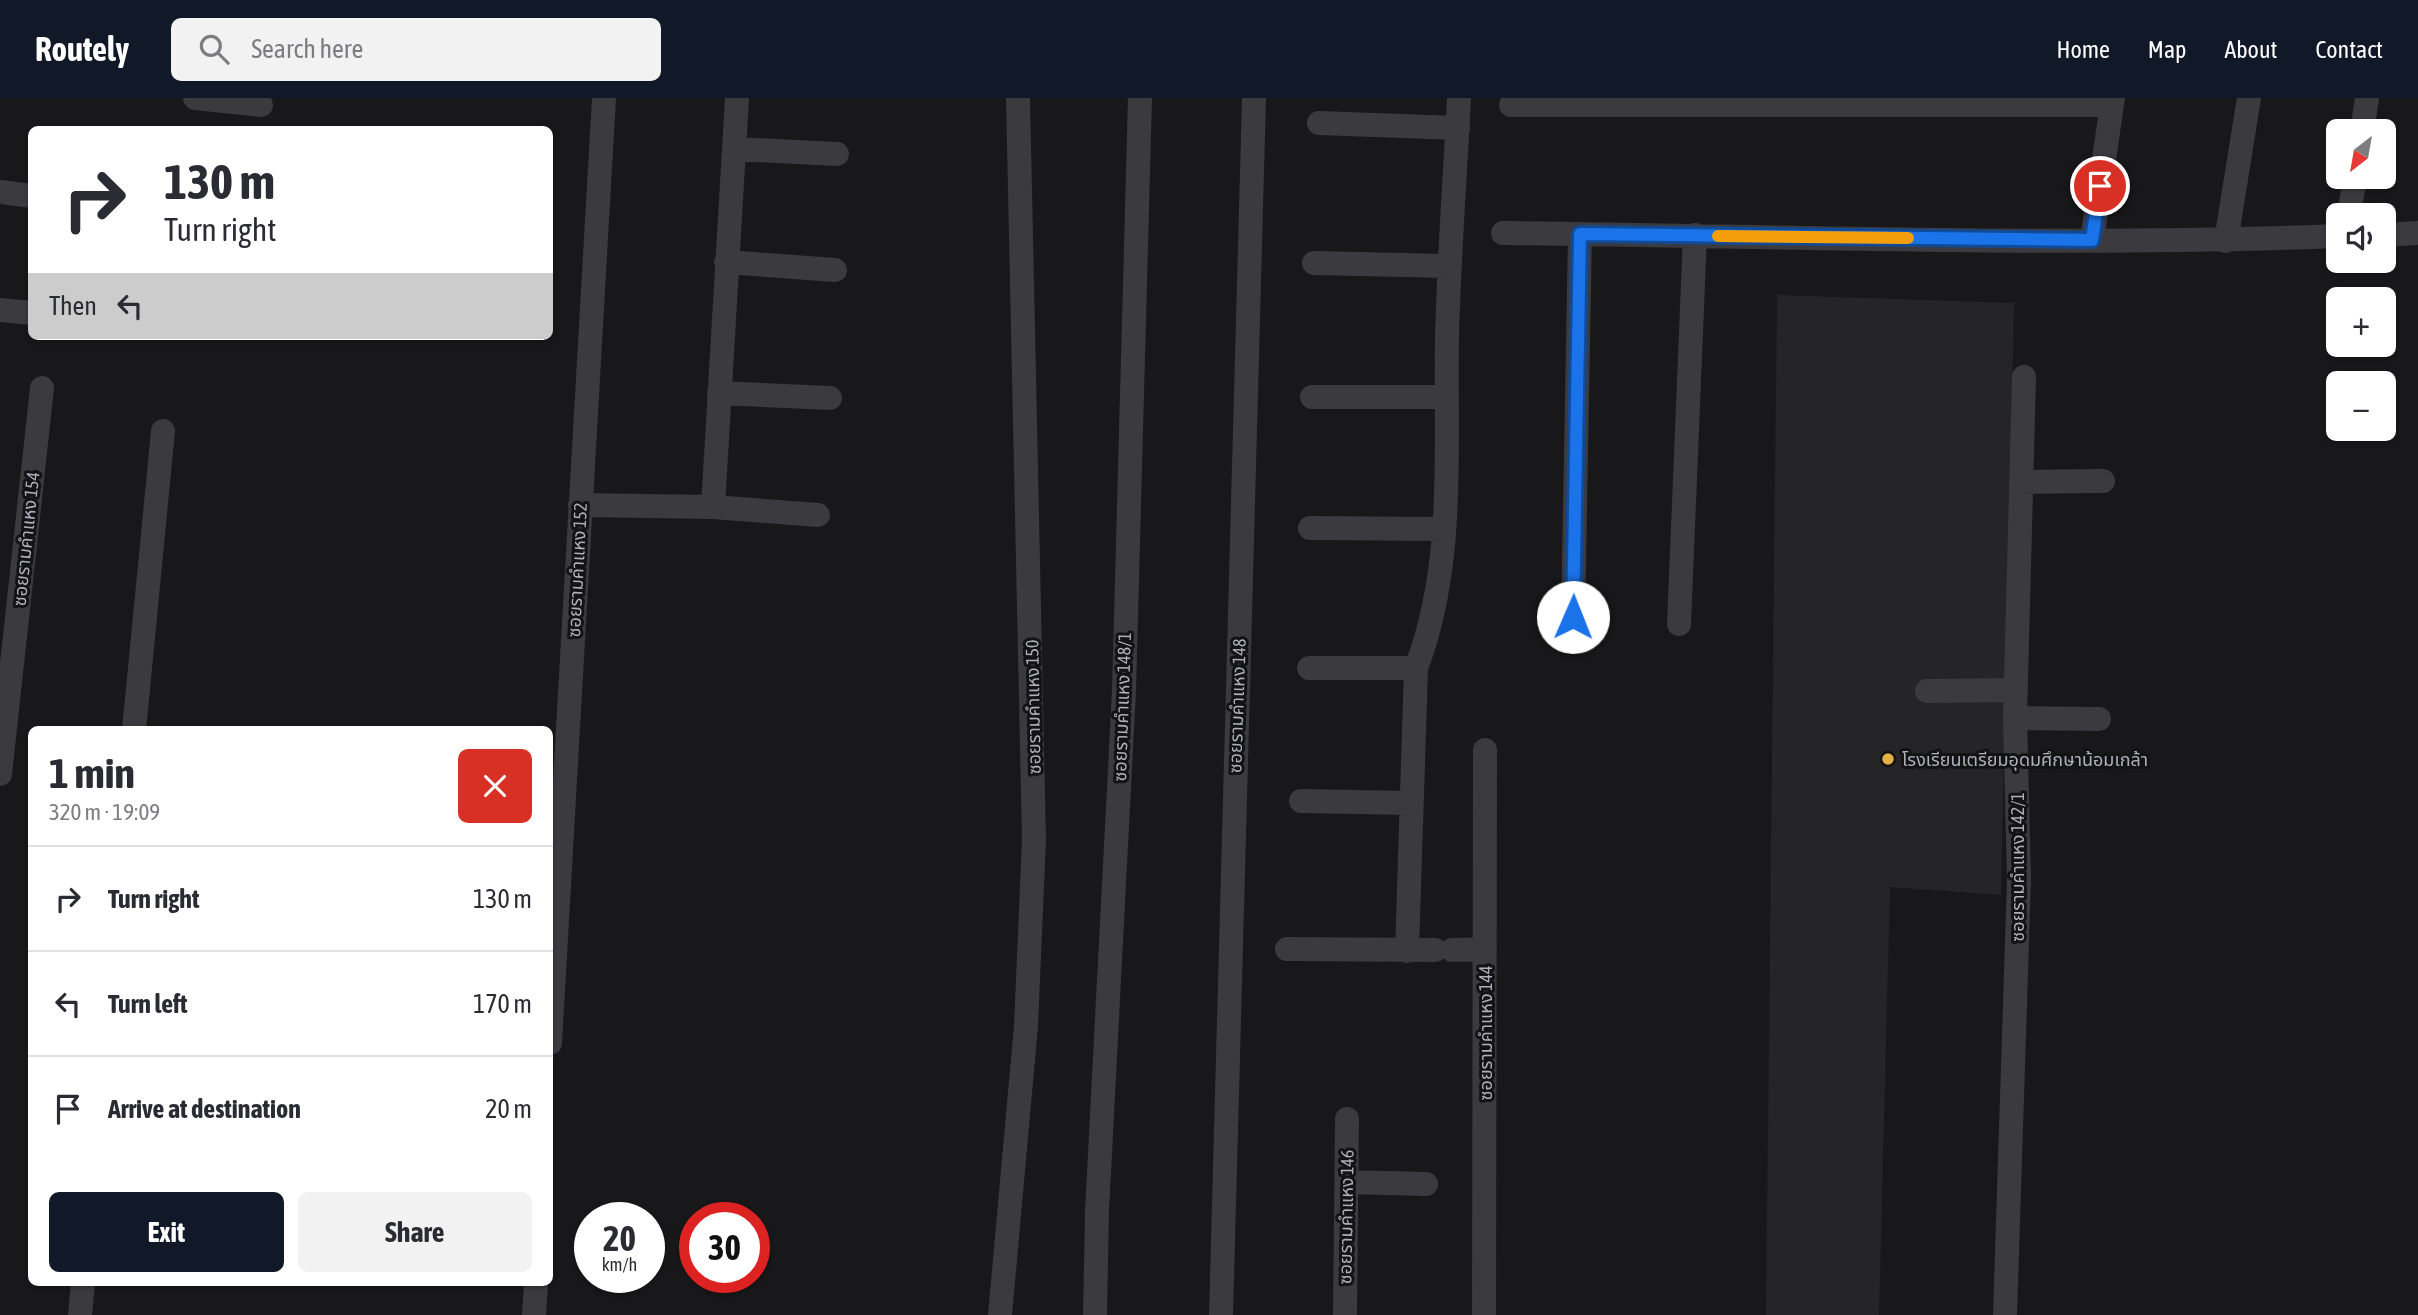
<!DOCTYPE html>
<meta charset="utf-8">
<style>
body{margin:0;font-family:"Asap Condensed","Noto Sans Thai",sans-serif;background:#f2f2f3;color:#2b2b33;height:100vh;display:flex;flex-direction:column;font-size:26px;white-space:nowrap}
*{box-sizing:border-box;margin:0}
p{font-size:23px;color:#7c7c81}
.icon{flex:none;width:38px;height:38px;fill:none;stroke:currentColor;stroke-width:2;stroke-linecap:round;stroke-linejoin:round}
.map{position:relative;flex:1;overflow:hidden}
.drawer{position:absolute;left:28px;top:628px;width:525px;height:560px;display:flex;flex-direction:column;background:#fff;border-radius:10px;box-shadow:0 2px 5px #0004}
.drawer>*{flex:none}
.guide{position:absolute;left:28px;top:28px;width:525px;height:214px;border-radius:10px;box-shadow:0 2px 5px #0004;background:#fff;color:#2b2b33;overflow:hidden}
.needle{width:46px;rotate:211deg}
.fabs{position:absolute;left:2326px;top:21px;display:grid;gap:14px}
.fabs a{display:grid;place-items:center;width:70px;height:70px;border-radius:10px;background:#fff;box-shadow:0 2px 5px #0004;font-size:35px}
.speed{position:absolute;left:574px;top:1104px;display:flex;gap:14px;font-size:35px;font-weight:700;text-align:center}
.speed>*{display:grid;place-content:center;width:91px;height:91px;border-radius:50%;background:#fff;box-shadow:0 2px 5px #0004;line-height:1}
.speed small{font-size:18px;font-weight:400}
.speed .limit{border:10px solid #d22;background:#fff;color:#111}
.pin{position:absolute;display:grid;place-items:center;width:60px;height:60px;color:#fff;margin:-30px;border:4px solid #fff;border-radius:50%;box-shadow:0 2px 7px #0007}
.me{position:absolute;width:77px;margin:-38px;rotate:1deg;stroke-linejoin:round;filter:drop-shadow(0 0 5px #0008)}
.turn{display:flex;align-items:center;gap:24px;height:147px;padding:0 21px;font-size:32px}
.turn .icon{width:91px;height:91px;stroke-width:2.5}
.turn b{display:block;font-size:49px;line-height:60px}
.then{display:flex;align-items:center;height:66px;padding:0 21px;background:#0003;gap:14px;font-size:26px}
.round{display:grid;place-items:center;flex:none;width:74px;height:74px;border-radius:10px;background:#f2f2f3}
.summary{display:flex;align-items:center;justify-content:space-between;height:119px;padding:0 21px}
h1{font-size:42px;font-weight:700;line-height:52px}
.button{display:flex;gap:14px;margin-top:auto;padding:14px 21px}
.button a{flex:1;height:80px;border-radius:10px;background:#111827;color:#fff;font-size:28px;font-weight:700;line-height:80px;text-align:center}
.button a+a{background:#f2f2f3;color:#2b2b33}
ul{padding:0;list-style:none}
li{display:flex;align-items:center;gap:21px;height:105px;padding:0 21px;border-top:2px solid #e1e1e2}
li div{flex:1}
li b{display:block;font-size:26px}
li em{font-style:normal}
header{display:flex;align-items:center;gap:42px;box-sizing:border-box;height:98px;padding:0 35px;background:#111827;color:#fff}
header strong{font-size:33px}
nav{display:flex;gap:38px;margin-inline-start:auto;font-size:24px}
.search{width:490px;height:63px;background:#f2f2f3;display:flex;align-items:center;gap:18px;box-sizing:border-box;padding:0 24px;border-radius:10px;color:#7c7c81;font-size:26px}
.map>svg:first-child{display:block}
</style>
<header>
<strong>Routely</strong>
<div class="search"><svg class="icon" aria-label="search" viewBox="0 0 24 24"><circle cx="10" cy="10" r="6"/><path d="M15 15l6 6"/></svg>Search here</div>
<nav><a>Home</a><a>Map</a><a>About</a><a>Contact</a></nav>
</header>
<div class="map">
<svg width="2418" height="1217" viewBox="0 0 2418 1217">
<rect width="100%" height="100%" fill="#18181a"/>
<!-- built -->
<path fill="#252527" d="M1777 197 2014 205 2001 797 1890 789 1879 1217H1766Z"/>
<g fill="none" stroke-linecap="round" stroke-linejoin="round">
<!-- minor -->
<path stroke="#3a3a3f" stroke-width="24" d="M195 0 261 7
M1511 7H2112
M1319 25 1458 30
M2362 33 2367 0
M735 51 837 56
M0 94 32 98
M2349 117 2355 79
M1503 135C1781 138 2060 149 2338 138
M2384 137 2418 135
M2092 142 2113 0
M2226 143 2249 0
M726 164 835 172
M1314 165 1448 168
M0 212 32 215
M719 295 830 300
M1312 299H1446
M2021 384 2103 383
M580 407 713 409 818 417
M713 409 737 0
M1310 430 1444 431
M1573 519 1580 136
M1679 526 1695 137
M1309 570H1416
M1927 593 2016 592
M2015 620 2099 621
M134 632 163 333
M0 676 42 290
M1301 703 1410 705
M1287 851 1435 852
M1452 852 1485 851
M1407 853 1416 570C1456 466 1445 349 1447 239 1449 159 1455 80 1459 0
M550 945 604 0
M1347 1084 1426 1086
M80 1217 83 1185
M534 1217 536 1185
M1000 1217 1026 928 1034 742 1018 0
M1095 1217 1097 1113 1124 593 1140 0
M1221 1217 1254 0
M1345 1217 1347 1021
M1484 1217 1485 652
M2005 1217 2019 781 2015 620 2024 279"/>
</g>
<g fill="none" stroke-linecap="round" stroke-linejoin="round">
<defs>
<path id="route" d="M1573 519 1580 136 2092 142 2100 88"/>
</defs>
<!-- route casing -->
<use href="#route" stroke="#114b97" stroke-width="18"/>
<!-- route -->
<use href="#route" stroke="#1a73e8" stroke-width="12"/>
<!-- slow -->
<path stroke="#f59e0b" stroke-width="12" d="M1718 138 1908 140"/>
</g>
<!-- markers -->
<circle fill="#e3b148" stroke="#131315" stroke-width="2.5" cx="1888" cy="661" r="7"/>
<g text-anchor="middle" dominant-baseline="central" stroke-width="6" stroke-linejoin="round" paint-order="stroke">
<!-- street labels -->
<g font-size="18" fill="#acb0b9" stroke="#131315">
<text transform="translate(26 441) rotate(-84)">ซอยรามคำแหง 154</text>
<text transform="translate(577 472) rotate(-87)">ซอยรามคำแหง 152</text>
<text transform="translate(1237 608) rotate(-88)">ซอยรามคำแหง 148</text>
<text transform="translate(1033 609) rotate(-91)">ซอยรามคำแหง 150</text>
<text transform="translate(1122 609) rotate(-88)">ซอยรามคำแหง 148/1</text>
<text transform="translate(2017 769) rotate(-90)">ซอยรามคำแหง 142/1</text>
<text transform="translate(1485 935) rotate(-90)">ซอยรามคำแหง 144</text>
<text transform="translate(1346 1119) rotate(-89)">ซอยรามคำแหง 146</text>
</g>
<!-- poi labels -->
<g font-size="18" fill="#acb0b9" stroke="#131315" text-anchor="start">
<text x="1902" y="661">โรงเรียนเตรียมอุดมศึกษาน้อมเกล้า</text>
</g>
</g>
</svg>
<div class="fabs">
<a><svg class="needle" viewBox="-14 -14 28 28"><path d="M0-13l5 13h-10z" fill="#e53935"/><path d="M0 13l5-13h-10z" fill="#7c7c81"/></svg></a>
<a><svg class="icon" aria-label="sound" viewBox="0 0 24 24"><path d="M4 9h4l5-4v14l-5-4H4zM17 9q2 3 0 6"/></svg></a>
<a>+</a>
<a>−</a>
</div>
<div class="speed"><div>20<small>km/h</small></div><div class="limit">30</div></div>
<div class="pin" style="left:2100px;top:88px;background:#d93025"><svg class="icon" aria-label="arrive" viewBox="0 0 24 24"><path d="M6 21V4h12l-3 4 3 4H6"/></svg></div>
<svg class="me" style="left:1573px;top:519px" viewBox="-20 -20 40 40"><circle r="19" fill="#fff"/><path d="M0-13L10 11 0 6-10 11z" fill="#1a73e8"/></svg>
<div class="guide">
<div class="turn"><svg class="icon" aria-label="right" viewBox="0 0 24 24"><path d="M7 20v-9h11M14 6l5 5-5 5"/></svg><div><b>130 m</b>Turn right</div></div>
<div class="then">Then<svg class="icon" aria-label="left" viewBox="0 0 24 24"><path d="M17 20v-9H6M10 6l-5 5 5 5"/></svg></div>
</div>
<section class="drawer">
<div class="summary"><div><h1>1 min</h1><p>320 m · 19:09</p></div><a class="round" style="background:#d93025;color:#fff"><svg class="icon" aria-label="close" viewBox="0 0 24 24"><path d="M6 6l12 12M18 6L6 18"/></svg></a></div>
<ul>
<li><svg class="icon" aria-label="right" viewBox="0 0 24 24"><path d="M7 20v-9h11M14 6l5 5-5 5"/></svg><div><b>Turn right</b></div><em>130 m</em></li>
<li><svg class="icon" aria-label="left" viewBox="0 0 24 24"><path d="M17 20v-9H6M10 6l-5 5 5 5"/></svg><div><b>Turn left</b></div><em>170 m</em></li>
<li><svg class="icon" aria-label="arrive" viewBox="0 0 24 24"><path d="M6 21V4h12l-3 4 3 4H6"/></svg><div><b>Arrive at destination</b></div><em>20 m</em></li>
</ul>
<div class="button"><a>Exit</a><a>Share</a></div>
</section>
</div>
